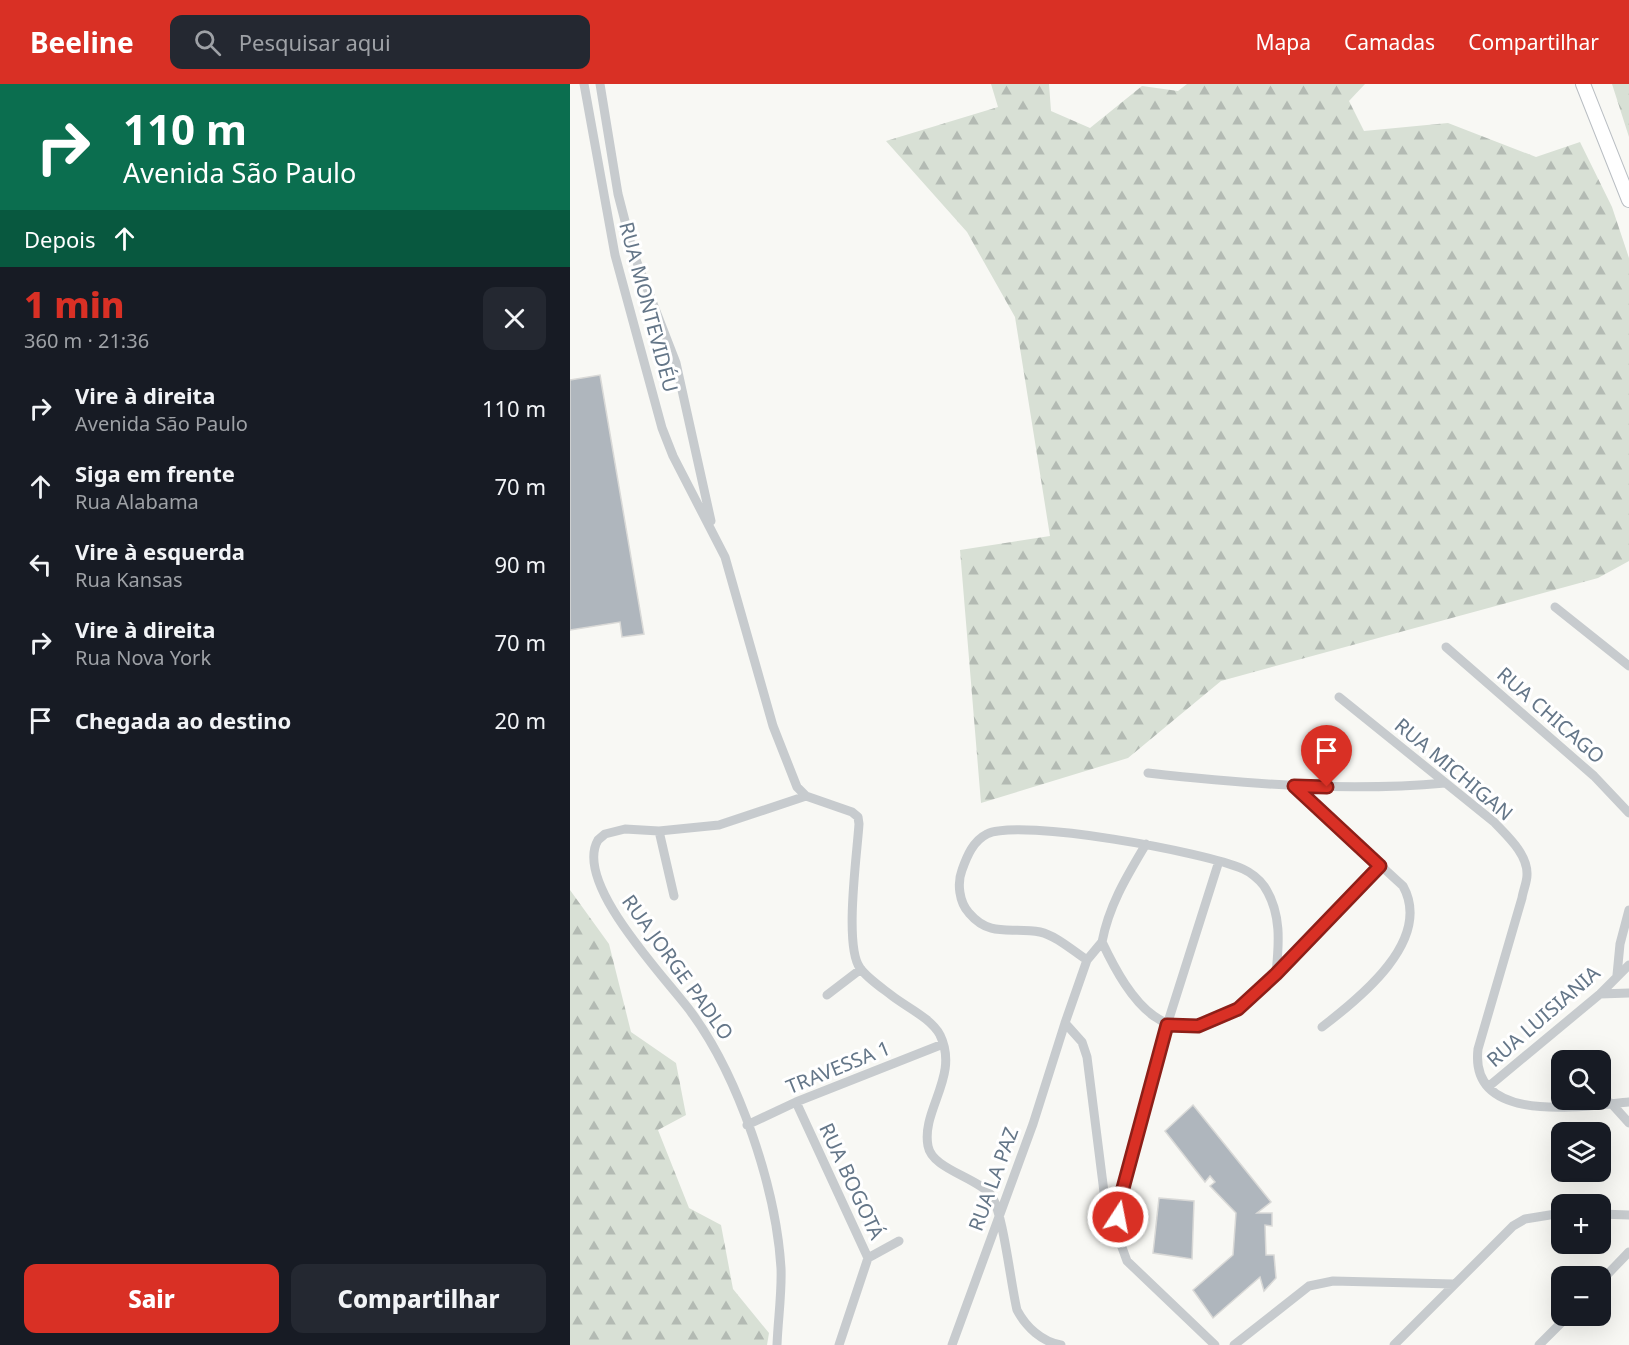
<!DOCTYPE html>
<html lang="pt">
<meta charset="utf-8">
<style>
body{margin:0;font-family:"Noto Sans",sans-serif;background:#242831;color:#f1f3f6;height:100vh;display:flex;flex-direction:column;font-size:22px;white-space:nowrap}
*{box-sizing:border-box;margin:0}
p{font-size:20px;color:#9ea1a6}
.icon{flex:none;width:33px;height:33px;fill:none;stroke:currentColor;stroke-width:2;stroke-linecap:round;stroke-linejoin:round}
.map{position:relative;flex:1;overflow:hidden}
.sheet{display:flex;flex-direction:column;background:#171b24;width:570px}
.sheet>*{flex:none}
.top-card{background:#0b6e4f;color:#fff;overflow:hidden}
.tools{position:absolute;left:981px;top:966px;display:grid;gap:12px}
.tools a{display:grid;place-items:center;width:60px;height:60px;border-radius:12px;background:#171b24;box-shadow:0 6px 24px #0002;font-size:30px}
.pin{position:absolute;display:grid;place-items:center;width:51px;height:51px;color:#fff;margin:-62px -26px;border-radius:50% 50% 50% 0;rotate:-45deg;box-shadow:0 0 6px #0007}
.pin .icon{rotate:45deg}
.me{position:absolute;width:66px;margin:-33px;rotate:11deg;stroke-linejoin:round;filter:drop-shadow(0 0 4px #0008)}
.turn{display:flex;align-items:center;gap:21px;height:126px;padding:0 24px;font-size:27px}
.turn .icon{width:78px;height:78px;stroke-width:2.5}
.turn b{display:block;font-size:42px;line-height:51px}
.then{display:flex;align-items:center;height:57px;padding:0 24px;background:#0003;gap:12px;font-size:22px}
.round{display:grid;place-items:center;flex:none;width:63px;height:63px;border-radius:12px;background:#242831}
.headline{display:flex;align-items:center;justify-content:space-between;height:102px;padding:0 24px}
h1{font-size:36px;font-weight:800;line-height:45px;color:#d93025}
.primary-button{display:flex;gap:12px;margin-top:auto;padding:12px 24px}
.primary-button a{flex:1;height:69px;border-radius:12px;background:#d93025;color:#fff;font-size:24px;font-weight:800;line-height:69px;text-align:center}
.primary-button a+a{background:#242831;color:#f1f3f6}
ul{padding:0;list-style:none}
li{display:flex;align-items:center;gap:18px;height:78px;padding:0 24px}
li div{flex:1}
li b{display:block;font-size:22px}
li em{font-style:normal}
header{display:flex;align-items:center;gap:36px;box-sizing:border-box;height:84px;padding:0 30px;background:#d93025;color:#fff}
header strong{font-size:28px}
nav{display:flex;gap:33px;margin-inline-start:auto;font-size:21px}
.search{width:420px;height:54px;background:#242831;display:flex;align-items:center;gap:15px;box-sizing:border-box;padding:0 21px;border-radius:12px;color:#9ea1a6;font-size:22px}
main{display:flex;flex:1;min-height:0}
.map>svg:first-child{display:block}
</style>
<header>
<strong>Beeline</strong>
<div class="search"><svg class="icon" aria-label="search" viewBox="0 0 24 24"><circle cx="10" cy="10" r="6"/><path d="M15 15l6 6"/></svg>Pesquisar aqui</div>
<nav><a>Mapa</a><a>Camadas</a><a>Compartilhar</a></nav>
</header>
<main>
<section class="sheet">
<div class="top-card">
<div class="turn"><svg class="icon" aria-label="right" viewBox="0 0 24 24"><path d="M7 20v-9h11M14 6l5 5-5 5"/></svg><div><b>110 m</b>Avenida São Paulo</div></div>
<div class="then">Depois<svg class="icon" aria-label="ahead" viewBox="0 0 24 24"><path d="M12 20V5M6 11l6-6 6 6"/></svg></div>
</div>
<div class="headline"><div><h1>1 min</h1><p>360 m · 21:36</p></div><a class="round"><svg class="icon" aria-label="close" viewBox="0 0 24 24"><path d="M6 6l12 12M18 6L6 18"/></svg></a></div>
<ul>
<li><svg class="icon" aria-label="right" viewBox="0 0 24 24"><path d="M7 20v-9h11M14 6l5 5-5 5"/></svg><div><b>Vire à direita</b><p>Avenida São Paulo</p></div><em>110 m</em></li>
<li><svg class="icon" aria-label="ahead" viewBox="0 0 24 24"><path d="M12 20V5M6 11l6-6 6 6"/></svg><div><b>Siga em frente</b><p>Rua Alabama</p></div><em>70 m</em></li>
<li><svg class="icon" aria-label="left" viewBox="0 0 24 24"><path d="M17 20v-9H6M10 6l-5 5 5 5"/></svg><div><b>Vire à esquerda</b><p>Rua Kansas</p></div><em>90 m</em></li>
<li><svg class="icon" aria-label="right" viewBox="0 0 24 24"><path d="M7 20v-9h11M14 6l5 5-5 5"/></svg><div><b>Vire à direita</b><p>Rua Nova York</p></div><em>70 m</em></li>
<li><svg class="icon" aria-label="arrive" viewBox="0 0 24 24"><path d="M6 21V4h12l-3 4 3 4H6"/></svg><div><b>Chegada ao destino</b></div><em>20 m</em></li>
</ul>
<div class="primary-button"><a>Sair</a><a>Compartilhar</a></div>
</section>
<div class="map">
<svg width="1059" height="1261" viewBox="0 0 1059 1261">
<defs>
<pattern id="forest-firs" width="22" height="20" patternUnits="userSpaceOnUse" patternTransform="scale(1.5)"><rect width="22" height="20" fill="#d8e0d5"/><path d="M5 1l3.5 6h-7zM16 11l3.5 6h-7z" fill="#b3bab3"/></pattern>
</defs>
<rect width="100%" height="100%" fill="#f8f8f4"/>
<!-- forest -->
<path fill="url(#forest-firs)" d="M421 0H479L481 27 520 44 572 2 608 7 617 0H795L779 17 794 47 878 39 966 73 1010 58 1042 123 1059 174V477L1028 494 651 597 558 674 411 719 390 466 480 452 445 233 397 148 316 57 428 23Z
M1042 0H1059V53Z
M0 806 39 860 61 948 106 979 116 1031 88 1046 119 1124 151 1141 163 1205 199 1249 197 1261H0Z"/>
<!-- building -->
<path fill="#afb6bd" stroke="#d9d9d7" stroke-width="1.5" d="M30 291 74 550 52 553 50 538 0 546V296Z
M623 1021 701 1118 687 1129H702V1142L695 1141 696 1171H704L706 1194 694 1207 690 1193 643 1234 623 1206 663 1171 666 1129 640 1102 645 1098 640 1092 635 1098 595 1047Z
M589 1114 624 1117 622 1175 583 1169Z"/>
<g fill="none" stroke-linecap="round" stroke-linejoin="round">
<defs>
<path id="secondary" d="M1013 0 1059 116"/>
</defs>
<!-- secondary casing -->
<use href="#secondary" stroke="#b9bec3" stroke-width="16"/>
<!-- street -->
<path stroke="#c7cbce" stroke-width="9" d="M14 0 45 171 92 344 103 372 155 473 203 642 227 703 236 712 282 728 288 733 289 740C287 771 274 862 290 884 297 894 312 904 321 911 336 923 361 934 370 951 390 992 351 1026 358 1062 362 1085 406 1093 421 1111 433 1127 441 1202 447 1226 456 1243 472 1258 491 1261
M30 0 48 110 63 168 106 279 141 437
M985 523 1059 582
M876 563 1024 692 1059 729
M769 613 924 738C937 752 958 770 957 791 957 798 953 807 952 814L908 965C899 1042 1013 1022 1059 1018
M578 689C677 700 776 708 875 699
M724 702 833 802C863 856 790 914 752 943
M89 747 104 812
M532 858 517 876 495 939 512 958 517 973 535 1116 545 1142
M517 876C503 867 487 852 470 848 443 842 421 855 399 829 389 818 387 799 392 786 397 772 403 757 417 750 451 734 635 768 673 785 680 788 689 795 694 802 712 829 709 860 706 890 693 901 681 915 668 925 597 974 560 917 532 858 539 821 557 792 576 760
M706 890 810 782
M1047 891 1050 860 1059 826
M1030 910 1059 909
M257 911 291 885
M918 1003 1030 910 1059 881
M226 1018 298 1174 269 1261
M1041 1019 1059 1039
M177 1041 226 1018 373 960
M1030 1130 1059 1131
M298 1174 329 1157
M1030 1198 1059 1168
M207 1261C208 1235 212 1209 211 1184 206 1104 169 993 121 928 95 893 3 799 28 756L35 750 55 745 89 747 149 741 236 712
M382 1261 463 1040 495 939
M645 1261 557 1177 546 1147 549 1119 597 941 649 777
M664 1261 739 1202 763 1197 883 1200
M824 1261 943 1142 955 1135 992 1129
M969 1261 998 1232"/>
<!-- secondary -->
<use href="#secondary" stroke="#fff" stroke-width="14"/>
</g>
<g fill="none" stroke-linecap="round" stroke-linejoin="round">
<defs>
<path id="route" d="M548 1133 549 1119 597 941 628 942 668 925 706 890 810 782 724 702 757 703"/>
</defs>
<!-- route casing -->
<use href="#route" stroke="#8d1f18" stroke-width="15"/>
<!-- route -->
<use href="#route" stroke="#d93025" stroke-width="10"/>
</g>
<g text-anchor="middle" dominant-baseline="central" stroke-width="6" stroke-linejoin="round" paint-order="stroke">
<!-- street labels -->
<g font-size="20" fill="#647688" stroke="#fff">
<text transform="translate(79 223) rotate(75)">RUA MONTEVIDÉU</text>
<text transform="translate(981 631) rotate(41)">RUA CHICAGO</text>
<text transform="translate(884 685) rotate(40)">RUA MICHIGAN</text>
<text transform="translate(108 883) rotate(54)">RUA JORGE PADLO</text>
<text transform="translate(973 932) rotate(-41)">RUA LUISIANIA</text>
<text transform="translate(268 983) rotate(-22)">TRAVESSA 1</text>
<text transform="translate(423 1095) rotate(-70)">RUA LA PAZ</text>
<text transform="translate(282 1097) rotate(65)">RUA BOGOTÁ</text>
</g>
</g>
</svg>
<div class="tools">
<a><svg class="icon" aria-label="search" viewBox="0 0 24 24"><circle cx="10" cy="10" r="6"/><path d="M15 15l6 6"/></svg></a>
<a><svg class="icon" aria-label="layers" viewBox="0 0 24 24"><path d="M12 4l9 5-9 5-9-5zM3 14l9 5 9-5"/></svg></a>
<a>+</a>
<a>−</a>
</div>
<div class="pin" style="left:757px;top:703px;background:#d93025"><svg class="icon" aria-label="arrive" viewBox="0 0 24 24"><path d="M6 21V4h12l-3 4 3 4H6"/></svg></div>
<svg class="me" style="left:548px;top:1133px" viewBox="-20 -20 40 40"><circle r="17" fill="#d93025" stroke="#fff" stroke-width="3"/><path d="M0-11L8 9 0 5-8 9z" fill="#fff"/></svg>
</div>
</main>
